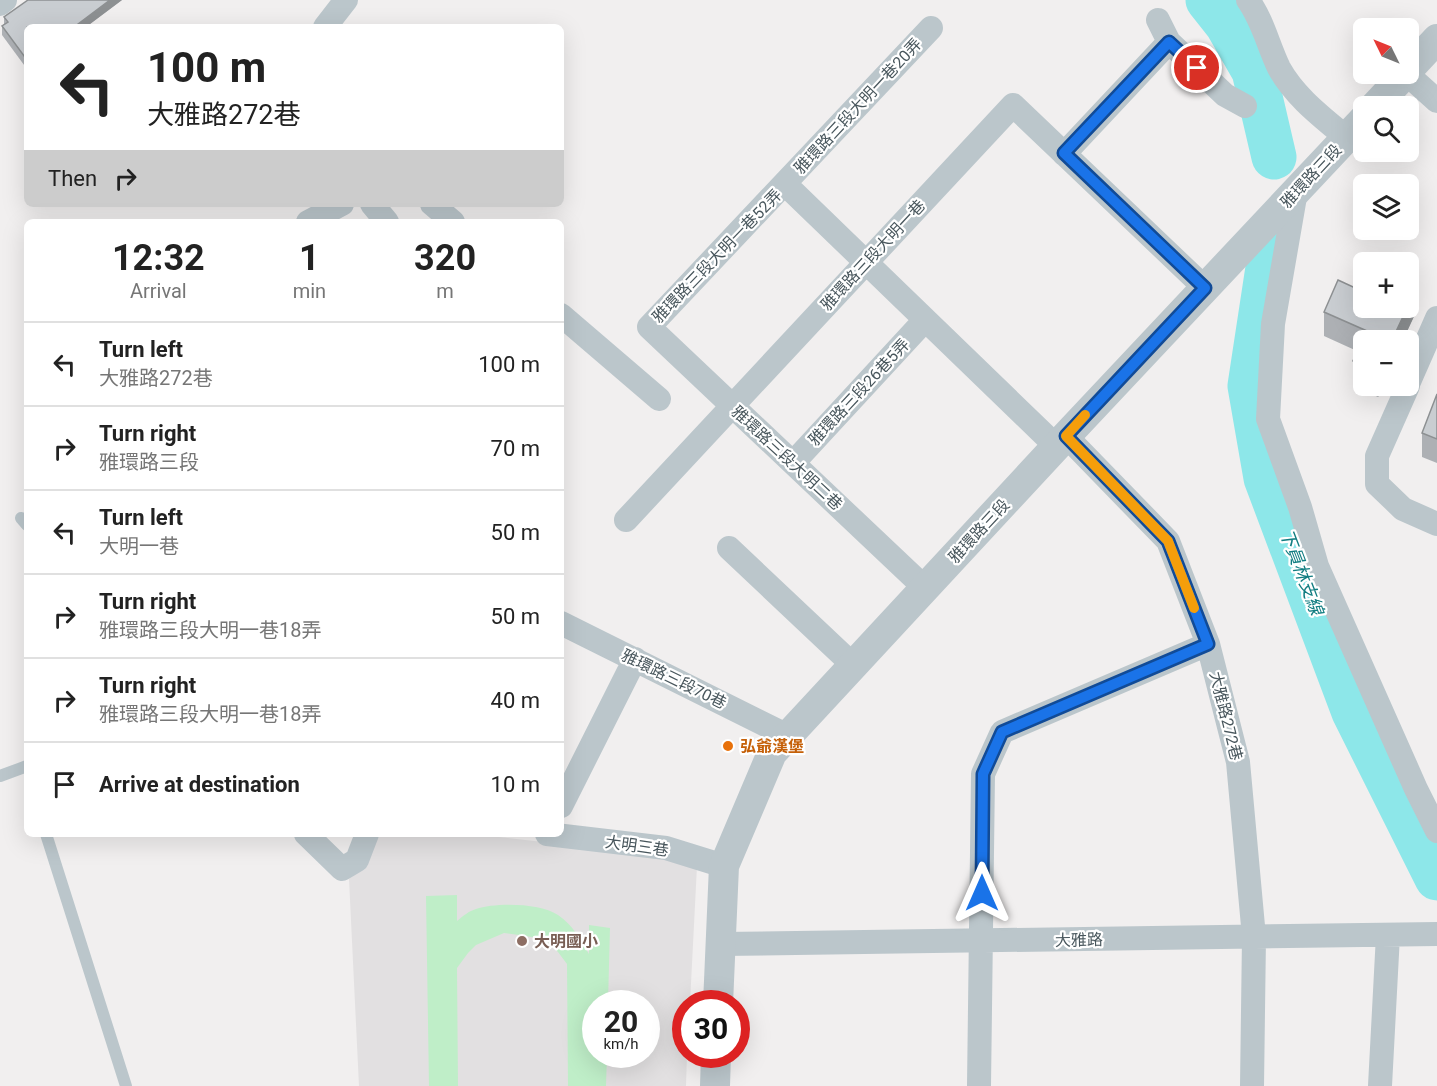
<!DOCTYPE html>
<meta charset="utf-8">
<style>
body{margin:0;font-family:Roboto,"Noto Sans TC",sans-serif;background:#f2f2f2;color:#222;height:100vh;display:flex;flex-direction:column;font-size:22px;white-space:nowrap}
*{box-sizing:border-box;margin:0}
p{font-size:20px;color:#767676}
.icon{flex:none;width:33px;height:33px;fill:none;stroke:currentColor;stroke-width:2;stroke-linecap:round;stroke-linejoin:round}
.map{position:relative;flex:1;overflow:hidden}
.drawer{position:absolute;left:24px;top:219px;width:540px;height:618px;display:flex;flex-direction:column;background:#fff;border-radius:9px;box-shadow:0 6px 24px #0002}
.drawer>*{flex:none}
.guide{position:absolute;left:24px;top:24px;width:540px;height:183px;border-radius:9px;box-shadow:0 6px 24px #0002;background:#fff;color:#222;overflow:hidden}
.needle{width:39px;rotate:313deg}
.tools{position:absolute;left:1353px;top:18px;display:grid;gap:12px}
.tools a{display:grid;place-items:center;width:66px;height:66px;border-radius:9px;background:#fff;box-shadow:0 6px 24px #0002;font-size:30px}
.speed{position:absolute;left:582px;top:990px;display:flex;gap:12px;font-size:30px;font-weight:700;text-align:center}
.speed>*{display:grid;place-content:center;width:78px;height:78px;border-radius:50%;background:#fff;box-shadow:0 6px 24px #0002;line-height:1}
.speed small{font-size:15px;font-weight:400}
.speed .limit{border:9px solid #d22;background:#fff;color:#111}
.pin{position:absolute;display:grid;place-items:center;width:51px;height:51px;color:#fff;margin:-26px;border:3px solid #fff;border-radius:50%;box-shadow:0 2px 6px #0007}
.me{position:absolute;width:66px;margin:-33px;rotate:0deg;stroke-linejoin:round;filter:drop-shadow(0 0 4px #0008)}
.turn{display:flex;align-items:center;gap:21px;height:126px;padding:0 24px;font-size:27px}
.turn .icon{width:78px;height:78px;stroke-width:2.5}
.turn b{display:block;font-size:42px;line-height:51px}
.then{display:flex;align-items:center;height:57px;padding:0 24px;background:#0003;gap:12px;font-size:22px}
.eta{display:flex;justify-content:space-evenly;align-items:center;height:102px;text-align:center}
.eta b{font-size:36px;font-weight:700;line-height:42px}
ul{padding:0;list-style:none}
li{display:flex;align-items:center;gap:18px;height:84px;padding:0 24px;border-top:2px solid #e0e0e0}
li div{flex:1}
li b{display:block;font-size:22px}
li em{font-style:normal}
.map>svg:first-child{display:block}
</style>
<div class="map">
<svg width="1437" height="1086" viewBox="0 0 1437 1086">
<rect width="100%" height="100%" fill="#f1efef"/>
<!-- education -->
<path fill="#e2e0e1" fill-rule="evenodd" d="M381 834H473L672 857 697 866 690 1003 686 1004V1054L687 1055 686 1086H359L349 879 366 866 375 841ZM596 1004H646V1054H596Z"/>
<!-- green -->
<path fill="#bfeec8" d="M457 895V921C463 916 469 911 476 909 495 902 542 903 558 915 573 925 580 939 589 954V925L610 928 608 1003 596 1004V1054L607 1055 606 1086H568L567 964 558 952 546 940 526 936 504 933 476 945 468 953 457 968 458 1086H429L426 896Z"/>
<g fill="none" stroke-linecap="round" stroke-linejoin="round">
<!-- river -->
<path stroke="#8de7e9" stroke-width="45" d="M1208 0 1227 24 1254 71 1274 157
M1271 248 1250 386 1266 478 1354 712 1437 878"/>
<!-- service -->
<path stroke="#bbc6cb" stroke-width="12" d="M21 518 27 525
M0 776 27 766
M46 834 126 1086"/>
<!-- minor -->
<path stroke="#bbc6cb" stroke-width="24" d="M1248 0C1263 21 1268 45 1279 68 1295 97 1322 117 1347 138
M0 4 5 0
M1158 20 1169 42 1225 95 1245 106
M325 27 346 0
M1407 74 1437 101
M1064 154 1169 42
M785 184 1057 447
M1296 191 1273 324 1268 419 1300 507 1317 566 1416 789 1437 831
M372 204 387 222
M432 204 453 222
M308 222 342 204
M561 315 659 399
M1408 384 1437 318
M1408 386 1377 456V484L1403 509 1437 524
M1066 436 1168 541 1208 644 1238 762 1254 937 1252 1086
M793 463 925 320
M626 520 1013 105 1205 288
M729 548 853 665
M925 588 649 327 931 28
M561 623 788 736
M561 806 635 659
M306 834 342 869 357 860 367 834
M547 834 666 848 724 866
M721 944 1437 934
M979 1086 983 774 1002 732 1208 644
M1380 1086 1388 935"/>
<!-- tertiary -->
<path stroke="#bbc6cb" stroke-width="30" d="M1408 70 1437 39
M1375 106 1405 74
M718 1004 724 866 772 753 1066 436 1364 119
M715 1086 716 1054"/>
</g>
<!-- wall -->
<path fill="#adb0b4" d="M122 0 86 27H27V69L2 35V26L4 24V17Z
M1364 308 1417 310 1403 340H1364V386H1383L1378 397 1353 386V361L1357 351 1324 336V312Z
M1437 394V463L1422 457V433Z"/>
<!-- shaded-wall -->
<path fill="#8d9092" d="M110 0H122L86 27H74Z
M1417 285V310L1403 340H1392L1407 308H1408V304Z
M1378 386H1383L1378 397Z"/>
<!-- building -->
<path fill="#c9cdd1" stroke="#8d9092" stroke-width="1.5" d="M28 0H110L74 27H27V60L2 26 8 22 4 17Z
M1338 280 1364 292V308H1407L1392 340H1364V366L1353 361 1367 331 1324 312Z
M1408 282 1417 285 1408 304Z
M1437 394V439L1422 433Z"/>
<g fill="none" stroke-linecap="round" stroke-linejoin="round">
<defs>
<path id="route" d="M982 893 983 774 1002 732 1208 644 1168 541 1066 436 1205 288 1064 153 1169 42 1197 68"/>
</defs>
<!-- route casing -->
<use href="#route" stroke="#114b97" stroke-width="15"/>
<!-- route -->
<use href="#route" stroke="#1a73e8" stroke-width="10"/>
<!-- slow -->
<path stroke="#f59e0b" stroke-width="10" d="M1085 415 1066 436 1168 541 1194 608"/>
</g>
<!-- markers -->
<circle fill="#e8710a" stroke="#fff" stroke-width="2" cx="728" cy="746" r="6"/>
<circle fill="#8d6e63" stroke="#fff" stroke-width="2" cx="522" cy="941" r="6"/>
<g text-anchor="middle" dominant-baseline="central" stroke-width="4.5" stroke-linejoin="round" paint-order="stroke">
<!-- street labels -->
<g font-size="16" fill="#48565c" stroke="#fff">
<text transform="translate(858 106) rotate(-47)">雅環路三段大明一巷20弄</text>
<text transform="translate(1311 176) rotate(-47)">雅環路三段</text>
<text transform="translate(873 255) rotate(-47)">雅環路三段大明一巷</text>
<text transform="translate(717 256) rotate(-46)">雅環路三段大明一巷52弄</text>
<text transform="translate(859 392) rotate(-47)">雅環路三段26巷5弄</text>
<text transform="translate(787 458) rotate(43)">雅環路三段大明二巷</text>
<text transform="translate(979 531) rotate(-47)">雅環路三段</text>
<text transform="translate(674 679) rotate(26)">雅環路三段70巷</text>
<text transform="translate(1226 716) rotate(76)">大雅路272巷</text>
<text transform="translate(637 846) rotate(8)">大明三巷</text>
<text transform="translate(1079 940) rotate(-1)">大雅路</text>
</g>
<!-- food labels -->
<g font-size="16" font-weight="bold" fill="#c56008" stroke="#fff" text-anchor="start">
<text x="740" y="746">弘爺漢堡</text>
</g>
<!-- education labels -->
<g font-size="16" font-weight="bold" fill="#785e54" stroke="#fff" text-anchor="start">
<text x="534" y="941">大明國小</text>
</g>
<!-- water labels -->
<g font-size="18" font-style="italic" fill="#117d81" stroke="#fff">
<text transform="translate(1302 572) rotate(69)">下員林支線</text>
</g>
</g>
</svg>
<div class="tools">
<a><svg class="needle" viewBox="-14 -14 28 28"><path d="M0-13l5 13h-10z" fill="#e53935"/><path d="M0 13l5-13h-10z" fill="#767676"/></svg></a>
<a><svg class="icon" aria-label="search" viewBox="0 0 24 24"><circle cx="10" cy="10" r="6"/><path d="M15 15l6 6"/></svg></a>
<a><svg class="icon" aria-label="layers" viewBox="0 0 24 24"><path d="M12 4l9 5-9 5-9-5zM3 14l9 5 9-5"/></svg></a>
<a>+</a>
<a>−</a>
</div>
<div class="speed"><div>20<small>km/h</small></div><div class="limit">30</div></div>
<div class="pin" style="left:1197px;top:68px;background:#d93025"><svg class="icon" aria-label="arrive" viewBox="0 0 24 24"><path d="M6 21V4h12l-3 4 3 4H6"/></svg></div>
<svg class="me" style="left:982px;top:893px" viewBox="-20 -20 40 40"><path d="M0-17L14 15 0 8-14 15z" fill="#1a73e8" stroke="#fff" stroke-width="4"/></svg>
<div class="guide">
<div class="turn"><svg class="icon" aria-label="left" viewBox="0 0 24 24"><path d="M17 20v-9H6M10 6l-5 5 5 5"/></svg><div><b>100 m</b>大雅路272巷</div></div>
<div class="then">Then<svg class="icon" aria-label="right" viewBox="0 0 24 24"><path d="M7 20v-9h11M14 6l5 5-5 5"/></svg></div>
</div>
<section class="drawer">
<div class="eta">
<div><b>12:32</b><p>Arrival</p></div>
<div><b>1</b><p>min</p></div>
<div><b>320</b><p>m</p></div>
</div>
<ul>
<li><svg class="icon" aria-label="left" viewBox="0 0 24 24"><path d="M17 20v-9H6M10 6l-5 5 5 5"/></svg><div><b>Turn left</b><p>大雅路272巷</p></div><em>100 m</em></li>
<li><svg class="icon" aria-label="right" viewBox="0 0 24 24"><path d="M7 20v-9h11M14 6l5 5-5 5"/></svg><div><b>Turn right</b><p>雅環路三段</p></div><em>70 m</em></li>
<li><svg class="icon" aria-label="left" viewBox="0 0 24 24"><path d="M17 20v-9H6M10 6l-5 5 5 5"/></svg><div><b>Turn left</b><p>大明一巷</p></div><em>50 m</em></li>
<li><svg class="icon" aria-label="right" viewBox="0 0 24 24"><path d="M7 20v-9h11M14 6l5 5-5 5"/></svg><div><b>Turn right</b><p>雅環路三段大明一巷18弄</p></div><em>50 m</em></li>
<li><svg class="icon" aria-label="right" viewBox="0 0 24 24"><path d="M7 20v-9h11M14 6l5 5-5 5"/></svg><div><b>Turn right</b><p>雅環路三段大明一巷18弄</p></div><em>40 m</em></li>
<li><svg class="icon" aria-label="arrive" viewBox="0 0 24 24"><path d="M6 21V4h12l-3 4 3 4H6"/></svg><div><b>Arrive at destination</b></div><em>10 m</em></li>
</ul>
</section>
</div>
